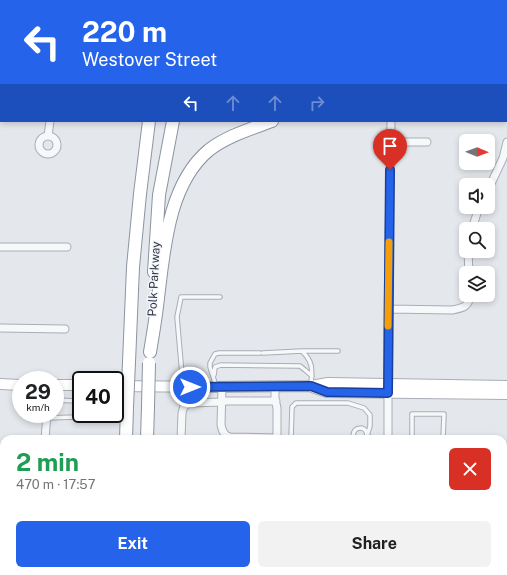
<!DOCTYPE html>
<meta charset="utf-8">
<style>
body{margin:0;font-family:"Public Sans",sans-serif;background:#f2f2f2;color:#202124;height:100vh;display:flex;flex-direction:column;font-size:15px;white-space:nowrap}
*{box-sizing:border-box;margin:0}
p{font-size:13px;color:#757577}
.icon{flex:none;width:22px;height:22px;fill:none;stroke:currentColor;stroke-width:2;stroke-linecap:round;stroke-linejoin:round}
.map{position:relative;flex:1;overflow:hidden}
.panel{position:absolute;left:0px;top:435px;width:507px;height:140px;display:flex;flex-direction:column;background:#fff;border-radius:12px 12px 0 0;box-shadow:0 2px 6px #0003}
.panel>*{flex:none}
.banner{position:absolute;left:0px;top:0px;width:507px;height:122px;box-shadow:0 2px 6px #0003;background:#2563eb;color:#fff;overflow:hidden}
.needle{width:26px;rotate:91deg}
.buttons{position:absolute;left:459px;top:134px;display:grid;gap:8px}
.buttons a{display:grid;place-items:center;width:36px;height:36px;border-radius:6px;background:#fff;box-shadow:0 2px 6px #0003;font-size:20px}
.speed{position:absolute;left:12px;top:371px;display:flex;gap:8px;font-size:20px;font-weight:700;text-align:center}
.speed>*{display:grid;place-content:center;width:52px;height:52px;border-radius:50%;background:#fff;box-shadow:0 2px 6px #0003;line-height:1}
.speed small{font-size:10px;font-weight:400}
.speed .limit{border:2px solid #111;border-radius:6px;background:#fff;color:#111}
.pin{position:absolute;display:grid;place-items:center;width:34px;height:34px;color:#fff;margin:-41px -17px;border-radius:50% 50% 50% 0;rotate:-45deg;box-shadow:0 0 4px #0007}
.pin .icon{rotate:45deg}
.me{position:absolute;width:44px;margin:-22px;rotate:90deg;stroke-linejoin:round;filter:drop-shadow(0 0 3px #0008)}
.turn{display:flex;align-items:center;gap:14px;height:84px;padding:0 16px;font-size:18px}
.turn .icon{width:52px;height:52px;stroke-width:2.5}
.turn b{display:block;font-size:28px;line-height:34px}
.lanes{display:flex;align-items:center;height:38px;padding:0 16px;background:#0003;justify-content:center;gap:20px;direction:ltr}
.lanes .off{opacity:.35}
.round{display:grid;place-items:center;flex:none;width:42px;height:42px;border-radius:6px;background:#f2f2f2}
.overview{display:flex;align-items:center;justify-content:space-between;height:68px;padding:0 16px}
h1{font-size:24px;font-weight:700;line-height:30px;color:#1e9e55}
.action{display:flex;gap:8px;margin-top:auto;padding:8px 16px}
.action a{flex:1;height:46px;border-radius:6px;background:#2563eb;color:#fff;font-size:16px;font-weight:700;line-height:46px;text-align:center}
.action a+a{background:#f2f2f2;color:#202124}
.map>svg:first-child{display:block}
</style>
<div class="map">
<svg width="507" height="575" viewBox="0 0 507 575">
<defs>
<pattern id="green-dots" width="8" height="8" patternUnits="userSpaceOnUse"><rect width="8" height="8" fill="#c9d6c5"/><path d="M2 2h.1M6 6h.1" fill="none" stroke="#adb8ab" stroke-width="1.8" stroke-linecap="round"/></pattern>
<pattern id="wetland-marsh" width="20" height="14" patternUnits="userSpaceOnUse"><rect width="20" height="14" fill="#c9d6c5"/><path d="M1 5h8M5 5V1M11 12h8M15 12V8" fill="none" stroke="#adb8ab"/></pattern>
</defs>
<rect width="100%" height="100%" fill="#e4e7ec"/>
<!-- green -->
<path fill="url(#green-dots)" d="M161 571H345V575H161Z"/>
<!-- wetland -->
<path fill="url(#wetland-marsh)" d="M358 571H432L436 575H358Z"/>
<!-- pitch -->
<path fill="#c9d6c5" d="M172 571H222L224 575H172Z"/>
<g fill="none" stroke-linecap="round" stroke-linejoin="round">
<defs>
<path id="lane" d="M302 351H338
M263 353 302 351C314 363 312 370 311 385
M214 375 215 367 221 365 300 366 305 370 312 376
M183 386 177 317 181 297H220
M216 386 210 367V363L215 354 219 353H260
M55 400 77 401
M47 418 76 417 77 386
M291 439 292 407 296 403H348L364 408 370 415V426L367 436 374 439
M354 439C349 425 371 424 366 439
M412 439V414H444L443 439
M432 571 437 573 439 575"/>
<path id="street" d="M392 1V0
M506 1 507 2
M0 28H1
M506 90 507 91
M48 136 50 121
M39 145a9 9 0 1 1 18 0a9 9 0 1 1-18 0Z
M390 142H427
M488 190 503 158 507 142
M472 229 479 207
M0 247H67
M468 251 469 273
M388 309 452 310C463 308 469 307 470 295
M0 328 65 329
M275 386V399L277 408V439
M222 387 221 425C222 430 224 436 230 437L277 438
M45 439 47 414
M181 439 182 413 184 406 190 403 221 402 226 401H276
M387 439 388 436V309L391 121
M41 575V571
M354 575V571"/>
<path id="secondary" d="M0 384 21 385
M55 385H81
M115 386 217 387 311 386 328 383 507 386
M312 387 327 392 507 394"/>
<path id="highway" d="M334 0V1
M172 1V0
M181 1V0
M207 1 208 0
M346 1V0
M154 272 159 195 173 121
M150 352C153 334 156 317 158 298 164 250 168 184 209 150 227 136 251 129 272 121
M129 362 133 267 140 194 149 121
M126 439 127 407
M147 439 148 407
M126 571V575
M147 571V575"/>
</defs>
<!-- lane casing -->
<use href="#lane" stroke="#a9aeb7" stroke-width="5.5"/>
<!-- street casing -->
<use href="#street" stroke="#a9aeb7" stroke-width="9"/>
<!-- secondary casing -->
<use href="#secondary" stroke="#a9aeb7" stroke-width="12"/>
<!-- highway casing -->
<use href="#highway" stroke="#8b94a3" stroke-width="14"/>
<!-- lane -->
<use href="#lane" stroke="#f7f8fa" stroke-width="3.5"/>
<!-- street -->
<use href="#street" stroke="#f7f8fa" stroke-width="7"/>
<!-- secondary -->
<use href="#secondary" stroke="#fff" stroke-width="10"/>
<!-- highway -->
<use href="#highway" stroke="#fff" stroke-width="12"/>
<defs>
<path id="highway-bridge" d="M127 407 129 362
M148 407 149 363"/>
</defs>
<!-- highway-bridge casing -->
<use href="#highway-bridge" stroke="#8b94a3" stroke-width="14" stroke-linecap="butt"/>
<!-- highway-bridge -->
<use href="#highway-bridge" stroke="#fff" stroke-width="12"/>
</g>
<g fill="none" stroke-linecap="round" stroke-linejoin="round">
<defs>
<path id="route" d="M190 387 311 386 327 392 388 393 390 170"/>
</defs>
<!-- route casing -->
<use href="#route" stroke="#184099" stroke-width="10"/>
<!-- route -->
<use href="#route" stroke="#2563eb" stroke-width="7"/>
<!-- slow -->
<path stroke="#f59e0b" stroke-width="7" d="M388 326 389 242"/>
</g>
<g text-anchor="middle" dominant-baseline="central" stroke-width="3" stroke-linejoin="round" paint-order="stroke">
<!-- street labels -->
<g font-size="12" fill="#2b3445" stroke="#f4f6f9">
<text transform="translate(154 279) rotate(-87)">Polk Parkway</text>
</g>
</g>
</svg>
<div class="buttons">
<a><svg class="needle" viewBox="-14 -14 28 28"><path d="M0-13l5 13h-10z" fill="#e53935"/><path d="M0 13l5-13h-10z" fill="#757577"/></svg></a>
<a><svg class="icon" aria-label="sound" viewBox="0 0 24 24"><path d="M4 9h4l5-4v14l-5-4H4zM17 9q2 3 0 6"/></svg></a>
<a><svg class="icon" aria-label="search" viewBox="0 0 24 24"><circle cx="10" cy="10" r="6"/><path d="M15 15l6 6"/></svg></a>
<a><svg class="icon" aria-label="layers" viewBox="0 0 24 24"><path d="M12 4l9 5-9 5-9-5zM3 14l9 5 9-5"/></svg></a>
</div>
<div class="speed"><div>29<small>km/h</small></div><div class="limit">40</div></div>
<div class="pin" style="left:390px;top:170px;background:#d93025"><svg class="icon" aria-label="arrive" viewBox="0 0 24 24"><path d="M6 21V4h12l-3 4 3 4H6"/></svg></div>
<svg class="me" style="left:190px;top:387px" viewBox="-20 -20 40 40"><circle r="17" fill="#2563eb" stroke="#fff" stroke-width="3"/><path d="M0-11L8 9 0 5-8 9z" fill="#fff"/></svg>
<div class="banner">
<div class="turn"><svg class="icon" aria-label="left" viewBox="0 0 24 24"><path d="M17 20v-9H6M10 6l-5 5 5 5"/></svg><div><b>220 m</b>Westover Street</div></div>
<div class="lanes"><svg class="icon" aria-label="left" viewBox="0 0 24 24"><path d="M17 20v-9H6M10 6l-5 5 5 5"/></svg><svg class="icon off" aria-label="ahead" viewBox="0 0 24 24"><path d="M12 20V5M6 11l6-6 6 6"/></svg><svg class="icon off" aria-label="ahead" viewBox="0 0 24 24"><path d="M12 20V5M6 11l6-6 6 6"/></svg><svg class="icon off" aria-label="right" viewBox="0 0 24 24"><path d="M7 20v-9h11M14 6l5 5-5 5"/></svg></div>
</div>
<section class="panel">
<div class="overview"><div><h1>2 min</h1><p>470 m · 17:57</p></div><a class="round" style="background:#d93025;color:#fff"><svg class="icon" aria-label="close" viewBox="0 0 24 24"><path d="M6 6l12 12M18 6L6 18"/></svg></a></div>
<div class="action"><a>Exit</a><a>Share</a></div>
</section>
</div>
